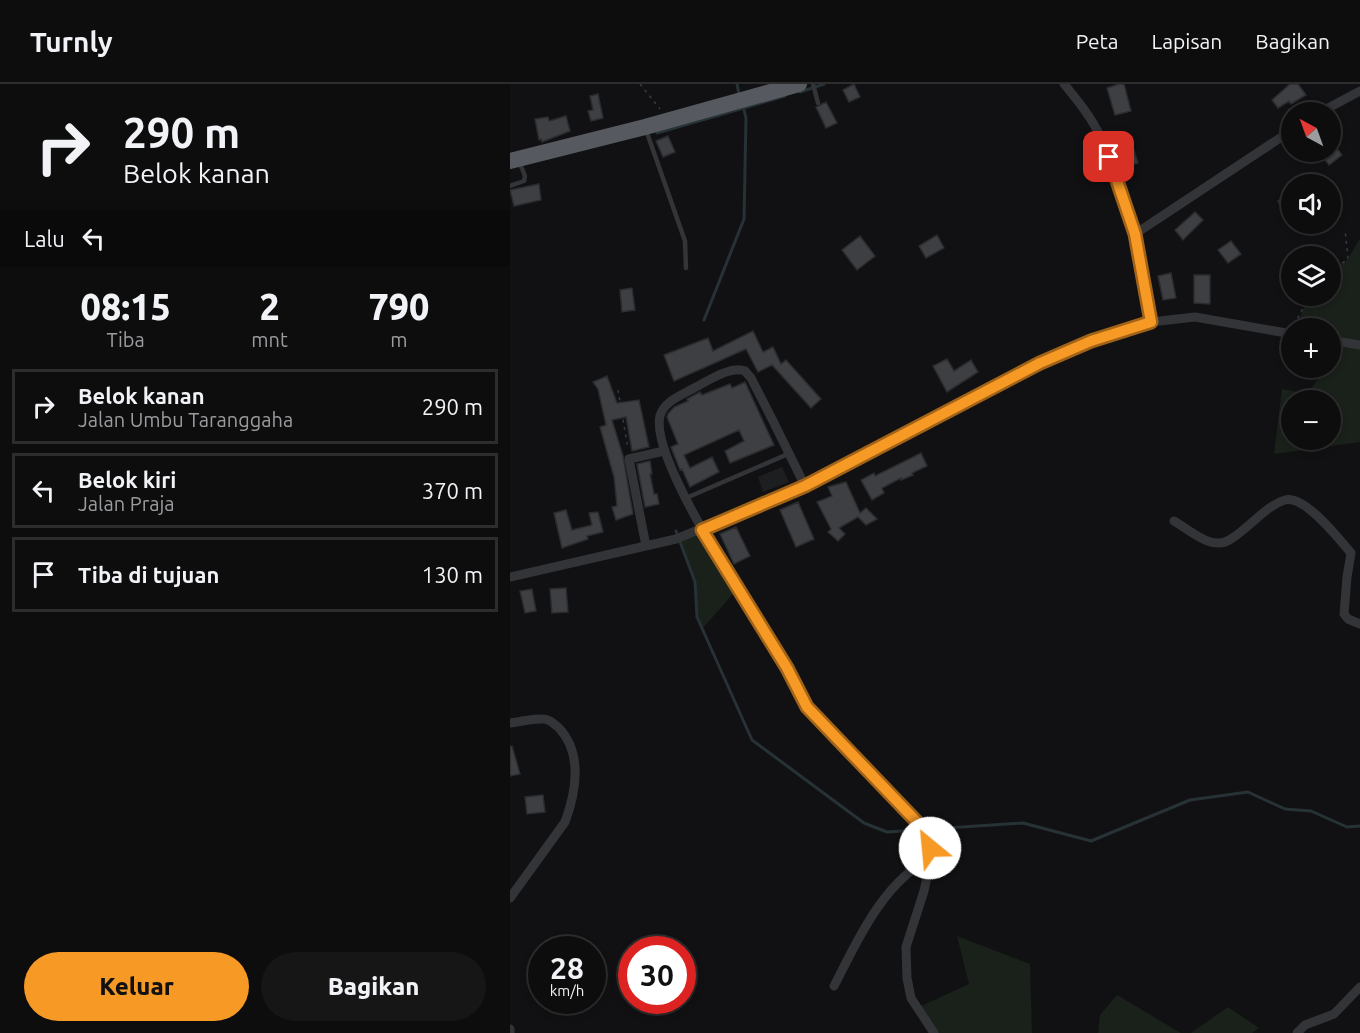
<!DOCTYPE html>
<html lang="id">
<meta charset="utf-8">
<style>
body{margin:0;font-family:Ubuntu,sans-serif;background:#161617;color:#f1f3f6;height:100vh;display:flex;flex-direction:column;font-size:22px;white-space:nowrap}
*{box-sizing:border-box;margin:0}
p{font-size:20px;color:#9a9c9e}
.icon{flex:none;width:33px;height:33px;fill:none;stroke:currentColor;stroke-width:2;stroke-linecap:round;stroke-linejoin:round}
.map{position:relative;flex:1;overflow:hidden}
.panel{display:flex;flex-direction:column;background:#0d0d0e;width:510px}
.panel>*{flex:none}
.hud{background:#0d0d0e;color:#f1f3f6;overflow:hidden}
.needle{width:39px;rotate:319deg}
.tools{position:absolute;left:771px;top:18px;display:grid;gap:12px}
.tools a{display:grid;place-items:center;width:60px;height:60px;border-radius:50%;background:#0d0d0e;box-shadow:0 3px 9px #0003,0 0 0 2px #2d2d2e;font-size:30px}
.speed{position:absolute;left:18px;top:852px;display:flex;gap:12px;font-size:30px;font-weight:700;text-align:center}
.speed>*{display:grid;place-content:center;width:78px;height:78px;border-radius:50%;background:#0d0d0e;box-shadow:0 3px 9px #0003,0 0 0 2px #2d2d2e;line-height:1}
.speed small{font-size:15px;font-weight:400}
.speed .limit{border:9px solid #d22;background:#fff;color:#111}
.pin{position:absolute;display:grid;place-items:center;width:51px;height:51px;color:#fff;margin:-26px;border-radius:12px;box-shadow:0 3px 9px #0006}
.me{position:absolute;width:66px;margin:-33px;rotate:332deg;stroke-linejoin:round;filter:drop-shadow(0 0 4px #0008)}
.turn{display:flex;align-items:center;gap:21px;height:126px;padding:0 24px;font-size:27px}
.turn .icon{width:78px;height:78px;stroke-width:2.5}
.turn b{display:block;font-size:42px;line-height:51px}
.then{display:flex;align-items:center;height:57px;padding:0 24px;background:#0003;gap:12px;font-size:22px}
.eta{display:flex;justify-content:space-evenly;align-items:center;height:102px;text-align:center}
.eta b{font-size:36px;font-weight:800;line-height:42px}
.cta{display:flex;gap:12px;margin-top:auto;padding:12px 24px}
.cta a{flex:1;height:69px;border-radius:36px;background:#f79925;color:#111;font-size:24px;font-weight:800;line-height:69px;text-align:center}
.cta a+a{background:#161617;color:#f1f3f6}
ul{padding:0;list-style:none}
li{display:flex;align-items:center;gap:18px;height:75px;margin:0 12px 9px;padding:0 12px;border:3px solid #2d2d2e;border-radius:0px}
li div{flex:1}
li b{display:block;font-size:22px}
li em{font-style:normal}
header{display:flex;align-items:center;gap:36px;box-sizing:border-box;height:84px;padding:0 30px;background:#0d0d0e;border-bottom:2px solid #2d2d2e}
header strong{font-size:28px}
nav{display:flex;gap:33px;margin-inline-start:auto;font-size:21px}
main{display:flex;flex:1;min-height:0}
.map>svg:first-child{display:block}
</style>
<header>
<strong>Turnly</strong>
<nav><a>Peta</a><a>Lapisan</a><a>Bagikan</a></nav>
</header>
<main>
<section class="panel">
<div class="hud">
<div class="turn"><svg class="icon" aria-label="right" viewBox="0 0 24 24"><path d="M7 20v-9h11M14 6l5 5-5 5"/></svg><div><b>290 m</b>Belok kanan</div></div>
<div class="then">Lalu<svg class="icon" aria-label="left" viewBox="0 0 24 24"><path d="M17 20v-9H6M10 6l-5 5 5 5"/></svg></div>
</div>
<div class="eta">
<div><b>08:15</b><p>Tiba</p></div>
<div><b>2</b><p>mnt</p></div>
<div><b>790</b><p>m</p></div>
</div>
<ul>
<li><svg class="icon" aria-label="right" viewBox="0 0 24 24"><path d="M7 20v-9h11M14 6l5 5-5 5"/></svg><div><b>Belok kanan</b><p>Jalan Umbu Taranggaha</p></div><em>290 m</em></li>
<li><svg class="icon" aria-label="left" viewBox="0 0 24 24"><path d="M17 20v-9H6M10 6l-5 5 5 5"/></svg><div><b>Belok kiri</b><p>Jalan Praja</p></div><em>370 m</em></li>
<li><svg class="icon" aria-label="arrive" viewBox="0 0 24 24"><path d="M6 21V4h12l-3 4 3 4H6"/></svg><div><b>Tiba di tujuan</b></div><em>130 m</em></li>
</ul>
<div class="cta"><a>Keluar</a><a>Bagikan</a></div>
</section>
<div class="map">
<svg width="850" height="949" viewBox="0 0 850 949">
<rect width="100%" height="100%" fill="#111113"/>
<!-- built -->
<path fill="#1d1e20" d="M272 383 279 398 253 408 248 393Z"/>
<!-- green -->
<path fill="#19211a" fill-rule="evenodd" d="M850 154V358L764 370 772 305 798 310 814 284H820L821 273 829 259 821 257 820 244H785L796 219 804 212H820L821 188 838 175ZM782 316H820V356H782Z
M190 446 224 509 192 545 187 533 185 498 169 454Z
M447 852 520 880 522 949H428L409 923 459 900Z
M607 911 671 949H588L590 931Z
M718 923 749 944 742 949H681Z"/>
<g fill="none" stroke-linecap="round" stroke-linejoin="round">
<!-- stream -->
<path stroke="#273237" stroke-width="3" d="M227 0 229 10
M290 8 314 0
M147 49 275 12
M194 236 234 135 236 34 233 22
M166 447 185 498 187 533 242 656 354 739 377 748 513 739 581 757 680 716 738 708 775 725 801 727 837 743 850 742"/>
</g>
<!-- building -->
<path fill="#3d3f43" stroke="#2b2c2f" stroke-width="1.5" d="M344 0 350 13 339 18 333 6Z
M609 0H614L621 27 605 31 597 4Z
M780 0H788L796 11 781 20 779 17 768 24 762 16Z
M88 10 93 34 81 37 78 27 83 26 80 12Z
M316 18 327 39 316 44 306 23Z
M56 32 60 47 32 58 31 55 29 56 25 35 38 33 39 37Z
M158 52 165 68 153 73 146 57Z
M820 55 832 71 819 81 809 68H820Z
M622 60 628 79 615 83 609 64Z
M29 100 31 116 4 122 0 106Z
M782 109V124L774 128 768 117Z
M685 128 693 136 673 156 665 146Z
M427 151 434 164 416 174 409 162Z
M350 152 365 172 347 186 332 166Z
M721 157 731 170 718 179 708 166Z
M661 189 666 214 653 216 648 192Z
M684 191H700V220L684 219Z
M122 204 125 226 112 228 110 206Z
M243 247 253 268 263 263 271 280 276 276 311 315 301 324 262 281 248 288 236 265 164 297 154 271 198 254 203 267Z
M437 275 444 287 461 276 468 288 437 308 423 282Z
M97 292 107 319 129 316 139 363 122 367 116 333 102 336 113 372 123 430 106 436 102 423 107 422 104 393 90 343 96 341 88 305 83 298Z
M235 298 264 361 220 379 215 367 234 357 229 346 174 371 180 384 202 373 209 388 180 403 172 385 170 386 161 363 168 360 157 333 158 330 164 323 178 317 177 315 190 308 192 311 220 300 222 304Z
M411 369 417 382 402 389 403 391 391 396V394L372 404 374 409 362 416 351 396 364 389 365 392Z
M140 377 142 390H140L144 410H147L149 420 135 423 127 380Z
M336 398 350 429 356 424 367 435 356 441 348 433 329 444 335 450 328 457 318 448 321 445 307 418 322 412 318 403Z
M288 418 304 455 286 463 270 426Z
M56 426 62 446 82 441 79 429 88 428 93 448 77 452 78 455 52 464 44 429Z
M226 443 240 472 224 480 210 450Z
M56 504 58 528 42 529 40 505Z
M22 505 26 527 15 529 10 507Z
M0 662H2L10 690 0 692Z
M33 711 35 728 17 730 15 713Z"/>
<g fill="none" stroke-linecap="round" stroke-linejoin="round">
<!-- path -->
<path stroke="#383b3f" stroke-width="1.5" stroke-dasharray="3 4.5" stroke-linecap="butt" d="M130 0 150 25
M820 188 838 175 835 145
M784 241 796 219 804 212
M108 306 118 365"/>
<!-- service -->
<path stroke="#323438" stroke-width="4.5" d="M303 0 308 19
M136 46 175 157 176 184
M0 102 14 97 15 92 9 77
M176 414 278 370"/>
<!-- minor -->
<path stroke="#323438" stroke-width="9" d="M554 0C568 17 582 34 591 54 619 108 630 178 641 238
M811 28 850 7
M625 150 782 46
M820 256 850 261
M295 402 263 337 241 294 235 287C221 281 196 298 184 304 172 311 154 317 150 332 139 376 245 530 271 574 281 590 286 610 298 626 330 666 370 701 406 737L416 752 422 771 414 807 396 863 397 894 401 914 424 949
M664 437C676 444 695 460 709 459 718 459 727 451 733 446 746 436 760 420 775 416 794 410 829 455 841 469L837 493 834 530 838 535 850 540
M136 462 119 375 154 367
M0 493 166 455 295 402 431 332 484 301 563 264 607 249 641 238 685 233 782 250
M0 639C11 638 22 634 33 635 40 635 44 640 49 644 73 670 66 708 55 738L0 814
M324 902C352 848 378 787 439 765
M0 945V949
M787 949 795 941 824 930 850 903"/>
<!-- trunk -->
<path stroke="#565a60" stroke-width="16" d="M0 77 135 43 289 0"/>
</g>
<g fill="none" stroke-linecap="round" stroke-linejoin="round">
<defs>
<path id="route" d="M420 764 416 752 406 737 297 623 277 584 192 446 295 402 530 279 581 257 641 238 625 150 599 73"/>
</defs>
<!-- route casing -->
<use href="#route" stroke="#a16318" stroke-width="15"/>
<!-- route -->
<use href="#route" stroke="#f79925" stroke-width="10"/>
</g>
</svg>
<div class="tools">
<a><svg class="needle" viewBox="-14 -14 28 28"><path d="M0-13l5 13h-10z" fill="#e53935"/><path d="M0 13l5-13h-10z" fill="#9a9c9e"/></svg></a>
<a><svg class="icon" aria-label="sound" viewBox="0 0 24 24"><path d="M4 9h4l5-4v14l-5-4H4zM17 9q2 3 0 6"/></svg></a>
<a><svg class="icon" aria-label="layers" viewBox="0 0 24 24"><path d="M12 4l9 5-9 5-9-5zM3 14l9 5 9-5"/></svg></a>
<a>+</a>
<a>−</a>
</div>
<div class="speed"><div>28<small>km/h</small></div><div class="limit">30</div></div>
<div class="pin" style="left:599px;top:73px;background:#d93025"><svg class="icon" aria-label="arrive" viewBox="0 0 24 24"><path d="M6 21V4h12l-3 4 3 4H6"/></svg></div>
<svg class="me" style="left:420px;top:764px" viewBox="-20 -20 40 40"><circle r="19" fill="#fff"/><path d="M0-13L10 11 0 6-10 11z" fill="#f79925"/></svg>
</div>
</main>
